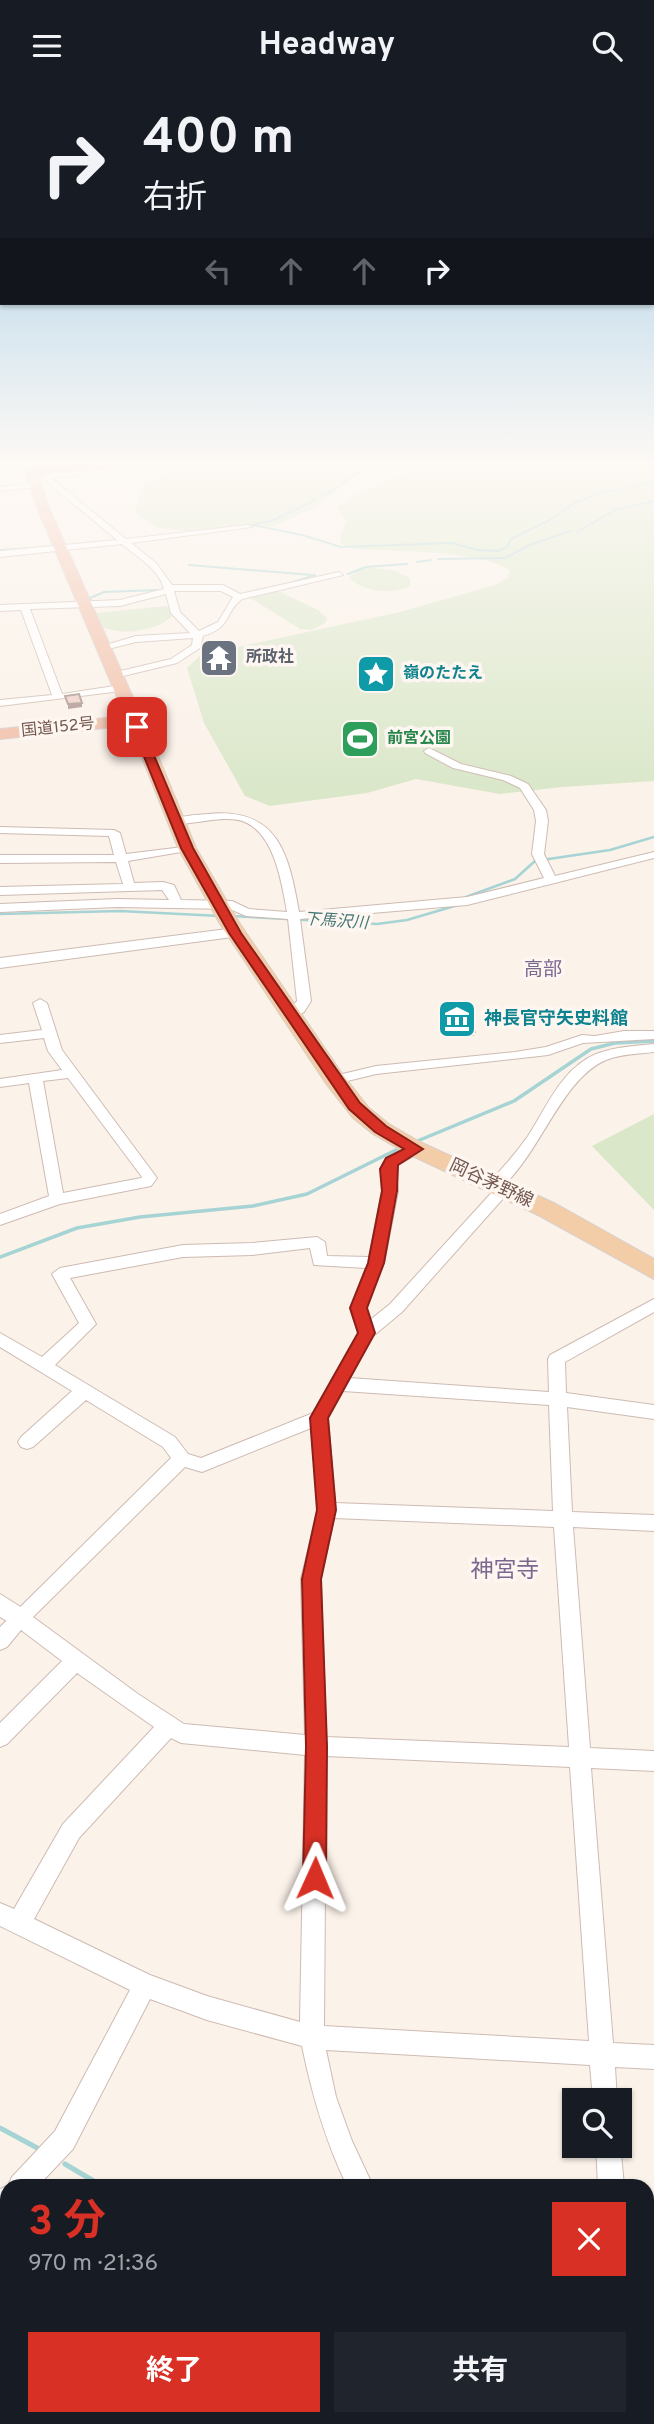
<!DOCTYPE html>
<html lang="ja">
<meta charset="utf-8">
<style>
body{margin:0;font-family:Overpass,"Noto Sans JP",sans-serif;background:#20242c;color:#f1f3f6;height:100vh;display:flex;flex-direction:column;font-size:26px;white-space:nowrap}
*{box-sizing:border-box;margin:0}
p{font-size:23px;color:#9ea1a6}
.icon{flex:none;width:38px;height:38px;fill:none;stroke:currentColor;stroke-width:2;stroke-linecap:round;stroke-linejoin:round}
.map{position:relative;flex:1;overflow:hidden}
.drawer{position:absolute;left:0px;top:2088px;width:654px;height:247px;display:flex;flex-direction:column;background:#171b24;border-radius:21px 21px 0 0;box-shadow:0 2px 5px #0004}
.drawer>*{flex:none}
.top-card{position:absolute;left:0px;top:0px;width:654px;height:214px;box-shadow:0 2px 5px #0004;background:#171b24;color:#f1f3f6;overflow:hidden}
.controls{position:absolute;left:562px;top:1997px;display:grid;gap:14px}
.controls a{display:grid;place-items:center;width:70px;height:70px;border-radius:0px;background:#171b24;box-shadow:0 2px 5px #0004;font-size:35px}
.pin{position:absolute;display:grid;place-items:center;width:60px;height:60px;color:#fff;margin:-30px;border-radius:14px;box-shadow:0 4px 10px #0006}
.me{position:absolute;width:77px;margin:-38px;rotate:1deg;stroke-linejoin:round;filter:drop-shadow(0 0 5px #0008)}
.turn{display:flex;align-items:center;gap:24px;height:147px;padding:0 28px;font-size:32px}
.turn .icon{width:91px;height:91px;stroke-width:2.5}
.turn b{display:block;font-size:49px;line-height:60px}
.lanes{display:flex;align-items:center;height:66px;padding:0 28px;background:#0003;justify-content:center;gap:35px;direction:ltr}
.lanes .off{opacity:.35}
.round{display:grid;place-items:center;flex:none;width:74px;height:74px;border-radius:0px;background:#20242c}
.headline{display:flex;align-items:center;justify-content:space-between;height:119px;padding:0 28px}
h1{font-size:42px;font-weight:700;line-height:52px;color:#d93025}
.primary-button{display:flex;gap:14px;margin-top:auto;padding:14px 28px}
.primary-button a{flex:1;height:80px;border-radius:0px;background:#d93025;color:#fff;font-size:28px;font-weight:700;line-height:80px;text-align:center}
.primary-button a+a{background:#20242c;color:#f1f3f6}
header{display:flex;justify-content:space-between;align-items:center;height:91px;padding:0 28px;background:#171b24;font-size:32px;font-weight:700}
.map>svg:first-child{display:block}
</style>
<header><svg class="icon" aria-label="menu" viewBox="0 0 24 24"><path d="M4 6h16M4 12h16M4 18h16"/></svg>Headway<svg class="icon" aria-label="search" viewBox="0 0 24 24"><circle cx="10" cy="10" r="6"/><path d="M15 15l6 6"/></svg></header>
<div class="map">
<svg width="654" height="2333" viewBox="0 0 654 2333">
<rect width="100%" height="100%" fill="#fbf2e9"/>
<!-- green -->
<path fill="#dae7c9" d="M189 373H373L361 379 318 415 275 435 184 440 157 437 135 423 142 394Z
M417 373H654V690L562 696 500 703 416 688 367 702 270 715 245 705 204 632 187 577 201 564 400 521 495 494 508 487 510 479C476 458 396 461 354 458L341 453 340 445 346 429 337 417C359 394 393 395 417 373Z
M371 477 393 479 410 487V495C393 504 361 501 349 486L361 478Z
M278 500 318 519 327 527 325 532 311 539 300 538 249 506Z
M167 515 174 524C157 540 123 545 103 536L96 522Z
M654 1023V1119L592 1055Z"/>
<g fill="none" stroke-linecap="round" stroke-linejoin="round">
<!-- stream-far3 -->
<path stroke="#a6d3d4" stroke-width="2" d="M321 406C343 395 355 380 379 373
M255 433 274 429 317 408
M245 435 253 434 302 444 341 456 452 452 477 459 498 460 507 456 511 448 550 429 574 412 603 401 654 391
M577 441 615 419 654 410
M0 459 34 457
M438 468 505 467 530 454 570 440
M417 471 431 469
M189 474 312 484
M348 483 366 476 407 473
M287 493 315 484
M92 511 90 507 104 501 159 499"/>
<!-- stream-far2 -->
<path stroke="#a6d3d4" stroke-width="2.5" d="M466 806 515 788 535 770 610 759 654 746
M0 823 120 820 220 825
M231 825 377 833 407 829 458 814"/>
<!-- stream-far1 -->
<path stroke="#a6d3d4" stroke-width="3.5" d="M415 1051 514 1010 591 958 615 952 654 950
M0 1166 77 1137 140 1126 253 1115 307 1103 402 1056"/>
<!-- stream -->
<path stroke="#a6d3d4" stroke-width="5" d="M0 2037 41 2059
M65 2073 102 2095
M366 2328 371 2333"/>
<defs>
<path id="minor" d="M138 373H171L51 387 126 448 248 434 252 436 131 452 156 472 172 494H223L240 503 339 481 343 484 242 508C223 523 233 536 203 545L200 557 177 572 115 587 112 586V582L171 568 192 554 193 547 136 551 104 559 99 556 136 545 190 542 171 522 166 503 120 515 30 518 62 603 121 594 126 597 121 600 0 615V609L52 604 21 519 0 520V514L120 509 164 498C159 478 137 466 122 453L0 466V460L117 449 42 387 54 381ZM174 500H221L233 506 218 531 199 540 180 521Z
M39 392 36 396 0 400V396Z
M429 657 461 673 511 685 528 693 546 719 548 730 544 763 555 785 654 761V767L467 814 300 828 311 910 304 921 291 928 284 924 297 910 288 828 246 825 230 818 117 816 0 821V813L117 808 169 809 162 799 0 804V796L123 793 116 771 0 772V764H114L109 745 0 742V736L114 739 120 742 126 763 191 755 193 757 187 760 128 770 134 792 163 791 174 794 181 809 232 810 249 818 287 821C282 793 275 746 247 732 234 725 212 729 198 731 188 732 179 735 171 730 180 724 197 724 208 723 278 716 289 763 299 821L467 806 544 787 532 763 536 730 534 719 520 697 503 689 453 677 425 662 424 660Z
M40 908 47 912 62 959 157 1087 151 1095 60 1113 0 1134V1123L49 1105 29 992 0 996V988L62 979 48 960 44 947 0 952V944L42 939 33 912ZM68 987 142 1086 141 1087 63 1102 43 990Z
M624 940H654V948L583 952 548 964 376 983 335 993 328 989 330 986 376 975 515 961 546 956 582 944 595 945Z
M654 953V961C638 963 621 963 606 969 563 987 541 1059 505 1093L511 1098 508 1102 402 1221 372 1246 349 1287 549 1301 548 1268 550 1264 654 1208V1221L565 1271 566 1302 654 1314V1328L567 1316 572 1421 654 1424V1440L573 1436 590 1657 654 1660V1680L591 1677 613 1952 654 1954V1978L615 1976 617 2009H593L590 1974 326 1959 336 2006 352 2050 373 2095H347C325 2049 312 2004 302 1955L207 1929 150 1908 73 2058 38 2095H8L12 2086 55 2040 130 1899 0 1835V1812L14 1818 63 1733 154 1636 77 1582 7 1653 0 1656V1632L62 1570 21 1539 7 1556 0 1559V1536L171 1367 163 1356 86 1309 33 1356 27 1358 21 1356 18 1351 21 1346 72 1300 0 1256V1242L42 1266 79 1232 52 1183 60 1177 183 1154 252 1152 317 1146 325 1151 327 1165 369 1166 382 1100 381 1078 387 1068 411 1055H421L423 1058 421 1061 398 1074 395 1078 398 1100 384 1172 366 1217 370 1229 390 1213 494 1099 487 1094 490 1090C504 1076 516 1062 528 1045 547 1016 561 978 596 963 614 956 634 955 654 953ZM310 1157 314 1174 366 1177 350 1217 358 1242 313 1322 201 1367 188 1363 175 1346 55 1274 96 1233 70 1187 183 1166 252 1164ZM343 1300 549 1314 553 1420 335 1412 328 1327ZM311 1337 318 1419 301 1488 305 1644 184 1633 138 1603 33 1526 185 1376 202 1381ZM334 1427 554 1436 569 1656 326 1646 321 1488ZM171 1647 181 1652 305 1664 300 1931 207 1905 150 1884 34 1828 79 1747ZM326 1665 570 1676 589 1950 324 1935Z
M620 2052 624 2095H598L596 2054H620Z
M7 2095V2121L0 2124V2098Z
M648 2322 651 2333H623L622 2328H648Z
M452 2328H481L483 2333H454Z"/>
<path id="tertiary" d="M235 837 240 839 243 842 240 845 0 877V867Z
M0 1503 27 1520 31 1527 27 1534 19 1537 0 1526Z"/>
<path id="primary" d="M135 624 143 629 196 757 240 833 343 984 369 1017 389 1033 420 1051 556 1113 654 1168V1188L540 1125 404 1061 373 1043 353 1027 327 994 220 833 178 757 127 629Z"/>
<path id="trunk" d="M77 373H127L121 377 38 384 50 419 143 629 135 634 0 648V638L125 625 38 419 25 381 31 377Z"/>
</defs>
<!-- minor casing -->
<use href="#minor" stroke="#cebbb3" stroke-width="2"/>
<!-- tertiary casing -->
<use href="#tertiary" stroke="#cebbb3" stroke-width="2"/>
<!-- primary casing -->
<use href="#primary" stroke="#d8d0ce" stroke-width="2"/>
<!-- trunk casing -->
<use href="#trunk" stroke="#d8d0ce" stroke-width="2"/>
<!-- minor -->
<use href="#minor" fill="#fff" fill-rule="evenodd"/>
<!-- tertiary -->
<use href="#tertiary" fill="#fff" fill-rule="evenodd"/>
<!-- primary -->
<use href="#primary" fill="#f3cda8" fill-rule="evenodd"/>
<!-- trunk -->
<use href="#trunk" fill="#f1bea7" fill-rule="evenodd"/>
</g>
<!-- wall -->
<path fill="#cdb1a9" d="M447 918 474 940V945L454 939 446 923Z"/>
<!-- shaded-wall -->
<path fill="#a79089" d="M82 612V616L68 618V613Z"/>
<!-- building -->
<path fill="#eecec4" stroke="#a79089" stroke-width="2" d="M79 603 82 612 68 613 65 605Z
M461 916 474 940 455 933 447 918Z"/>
<!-- sky -->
<linearGradient id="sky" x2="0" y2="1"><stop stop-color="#97c7e6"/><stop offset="0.53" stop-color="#fdf9f5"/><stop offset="1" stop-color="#fdf9f5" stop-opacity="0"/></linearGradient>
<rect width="654" height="700" fill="url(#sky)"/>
<!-- route -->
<path fill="#d93025" stroke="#8d1f18" stroke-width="2" d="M134 633 142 636 193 757 241 842 360 1012 386 1035 423 1058 398 1074 397 1100 384 1172 367 1217 375 1242 328 1327 336 1419 321 1488 327 1655 326 1787 323 1795 315 1798 307 1795 303 1787 306 1655 302 1488 317 1419 310 1327 358 1242 350 1217 368 1172 382 1100 380 1078 386 1067 404 1058 375 1041 349 1018 229 842 181 757 132 636Z"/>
<!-- icons -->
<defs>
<symbol id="temple-square" viewBox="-11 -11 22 22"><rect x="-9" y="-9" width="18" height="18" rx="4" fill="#6b7280" stroke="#fef6f0"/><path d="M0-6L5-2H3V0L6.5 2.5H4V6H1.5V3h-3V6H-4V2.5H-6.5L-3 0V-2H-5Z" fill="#fff"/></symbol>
<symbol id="sight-square" viewBox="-11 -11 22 22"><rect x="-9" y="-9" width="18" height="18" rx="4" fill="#0f9aa8" stroke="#fef6f0"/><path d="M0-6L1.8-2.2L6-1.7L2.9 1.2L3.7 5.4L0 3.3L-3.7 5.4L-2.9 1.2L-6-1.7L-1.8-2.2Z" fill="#fff"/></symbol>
<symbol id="stadium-square" viewBox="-11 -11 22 22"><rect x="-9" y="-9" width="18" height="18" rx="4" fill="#2e9e5b" stroke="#fef6f0"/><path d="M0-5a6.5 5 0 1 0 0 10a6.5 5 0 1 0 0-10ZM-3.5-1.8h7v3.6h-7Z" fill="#fff"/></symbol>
<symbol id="museum-square" viewBox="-11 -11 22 22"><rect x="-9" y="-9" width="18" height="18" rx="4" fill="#0f9aa8" stroke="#fef6f0"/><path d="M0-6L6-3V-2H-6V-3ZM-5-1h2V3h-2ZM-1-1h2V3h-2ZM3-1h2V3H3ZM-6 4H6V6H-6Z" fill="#fff"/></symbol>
</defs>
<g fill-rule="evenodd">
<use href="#temple-square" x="197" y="545" width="44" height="44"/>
<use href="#sight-square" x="354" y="561" width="44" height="44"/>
<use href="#stadium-square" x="338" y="626" width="44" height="44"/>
<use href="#museum-square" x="435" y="906" width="44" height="44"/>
</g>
<g text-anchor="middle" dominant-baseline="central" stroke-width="7" stroke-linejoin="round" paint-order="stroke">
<!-- far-worship labels -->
<g font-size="16" font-weight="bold" fill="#5b616d" stroke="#fef6f0" text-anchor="start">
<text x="246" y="567">所政社</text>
</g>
<!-- far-culture labels -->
<g font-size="16" font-weight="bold" fill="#0d838f" stroke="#fef6f0" text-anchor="start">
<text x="403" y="583">嶺のたたえ</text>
</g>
<!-- far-street labels -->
<g font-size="16" fill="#73574f" stroke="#fef6f0">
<text transform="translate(58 637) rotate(-6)">国道152号</text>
</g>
<!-- far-leisure labels -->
<g font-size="16" font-weight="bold" fill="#27864d" stroke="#fef6f0" text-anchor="start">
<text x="387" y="648">前宮公園</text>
</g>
<!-- far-water labels -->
<g font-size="16" font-style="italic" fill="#447676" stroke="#fef6f0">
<text transform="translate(336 831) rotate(4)">下馬沢川</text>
</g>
<!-- culture labels -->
<g font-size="18" font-weight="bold" fill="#0d838f" stroke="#fef6f0" text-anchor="start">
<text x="484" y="928">神長官守矢史料館</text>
</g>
<!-- street labels -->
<g font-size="18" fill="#73574f" stroke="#fef6f0">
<text transform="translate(491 1093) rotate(25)">岡谷茅野線</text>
</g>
<!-- neighbourhood labels -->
<g font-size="19" fill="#7c678f" stroke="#fef6f0">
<text x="543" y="879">高部</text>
</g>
<!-- near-neighbourhood labels -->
<g font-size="23" fill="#7c678f" stroke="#fef6f0">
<text x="505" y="1480">神宮寺</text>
</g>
</g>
</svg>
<div class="controls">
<a><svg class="icon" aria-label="search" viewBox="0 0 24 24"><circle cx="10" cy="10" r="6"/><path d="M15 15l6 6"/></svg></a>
</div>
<div class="pin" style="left:137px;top:636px;background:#d93025"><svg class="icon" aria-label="arrive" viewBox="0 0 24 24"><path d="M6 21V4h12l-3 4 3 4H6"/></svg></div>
<svg class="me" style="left:315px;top:1787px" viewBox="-20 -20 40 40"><path d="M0-17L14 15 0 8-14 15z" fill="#d93025" stroke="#fff" stroke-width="4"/></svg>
<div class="top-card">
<div class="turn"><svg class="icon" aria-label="right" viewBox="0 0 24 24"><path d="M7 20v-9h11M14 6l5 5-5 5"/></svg><div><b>400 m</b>右折</div></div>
<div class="lanes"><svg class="icon off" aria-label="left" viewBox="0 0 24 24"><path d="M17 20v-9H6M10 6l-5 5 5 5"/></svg><svg class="icon off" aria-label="ahead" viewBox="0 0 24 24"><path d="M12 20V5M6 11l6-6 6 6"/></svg><svg class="icon off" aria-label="ahead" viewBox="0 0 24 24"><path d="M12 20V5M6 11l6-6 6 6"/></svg><svg class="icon" aria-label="right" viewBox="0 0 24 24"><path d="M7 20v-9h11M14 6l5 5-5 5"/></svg></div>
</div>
<section class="drawer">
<div class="headline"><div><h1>3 分</h1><p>970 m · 21:36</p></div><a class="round" style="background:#d93025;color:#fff"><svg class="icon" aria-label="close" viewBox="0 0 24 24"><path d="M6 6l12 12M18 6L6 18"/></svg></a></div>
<div class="primary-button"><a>終了</a><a>共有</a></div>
</section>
</div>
